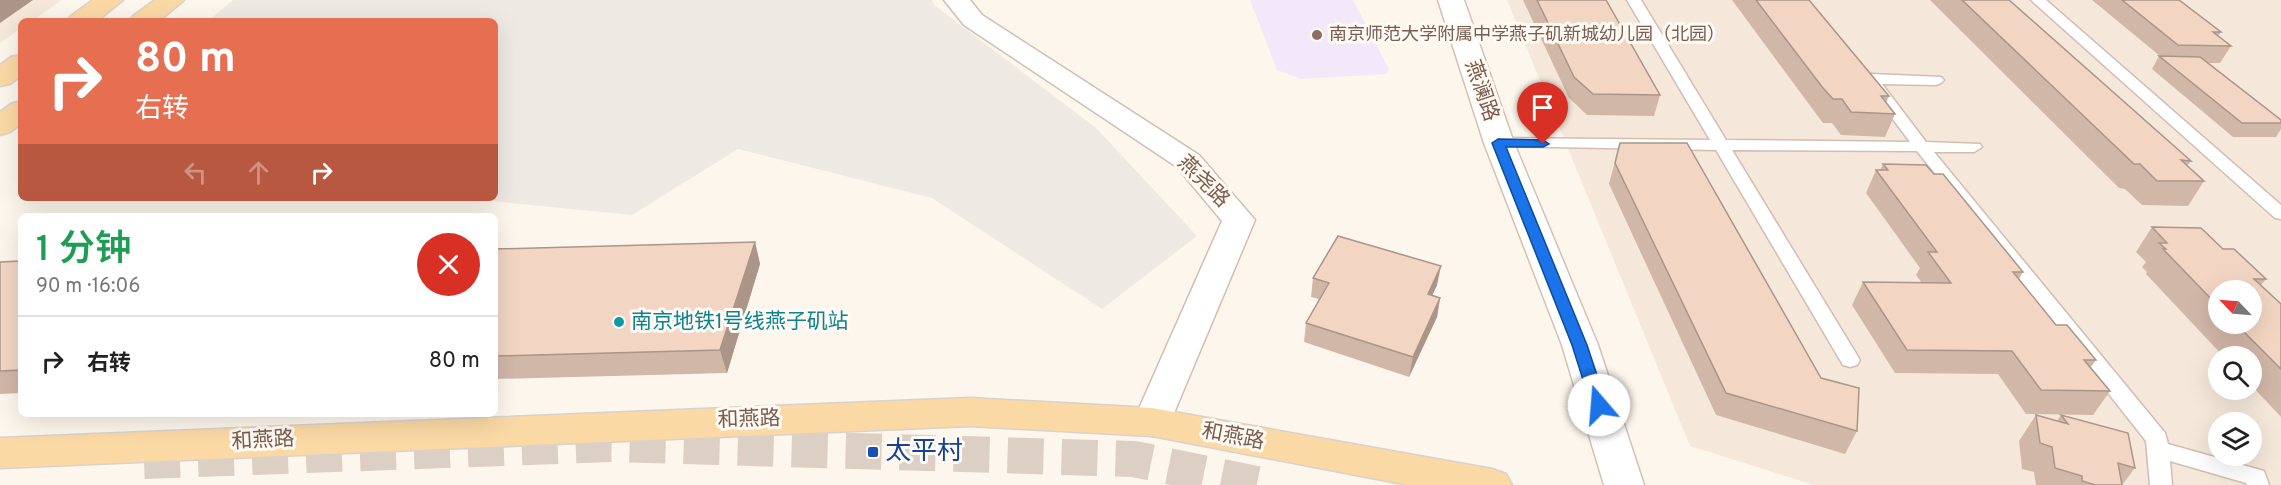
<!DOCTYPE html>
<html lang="zh">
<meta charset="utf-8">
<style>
body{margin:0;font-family:Overpass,"Noto Sans SC",sans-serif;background:#f2f2f2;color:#222;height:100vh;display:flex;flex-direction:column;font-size:22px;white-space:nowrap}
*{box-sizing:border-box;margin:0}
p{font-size:20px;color:#767676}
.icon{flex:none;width:33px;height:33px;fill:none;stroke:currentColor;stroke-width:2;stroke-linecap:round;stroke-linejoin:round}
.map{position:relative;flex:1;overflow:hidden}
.drawer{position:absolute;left:18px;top:213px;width:480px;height:204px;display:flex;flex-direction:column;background:#fff;border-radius:9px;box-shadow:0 6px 24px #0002}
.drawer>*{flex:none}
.hud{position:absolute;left:18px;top:18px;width:480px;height:183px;border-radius:9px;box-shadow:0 6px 24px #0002;background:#e76f51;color:#fff;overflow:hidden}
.needle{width:39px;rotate:295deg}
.fabs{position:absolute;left:2208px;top:280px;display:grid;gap:12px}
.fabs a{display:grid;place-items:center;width:54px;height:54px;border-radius:50%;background:#fff;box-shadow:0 6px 24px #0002;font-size:30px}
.pin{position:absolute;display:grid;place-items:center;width:51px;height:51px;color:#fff;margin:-62px -26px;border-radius:50% 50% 50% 0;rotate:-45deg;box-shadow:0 0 6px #0007}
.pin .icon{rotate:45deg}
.me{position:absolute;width:66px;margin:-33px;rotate:342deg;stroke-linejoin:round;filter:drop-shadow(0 0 4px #0008)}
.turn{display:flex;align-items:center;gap:21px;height:126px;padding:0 18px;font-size:27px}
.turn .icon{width:78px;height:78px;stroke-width:2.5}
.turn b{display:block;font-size:42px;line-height:51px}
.lanes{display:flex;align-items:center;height:57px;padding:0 18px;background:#0003;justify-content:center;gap:30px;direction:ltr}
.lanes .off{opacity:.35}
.round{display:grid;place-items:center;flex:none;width:63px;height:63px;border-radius:32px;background:#f2f2f2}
.head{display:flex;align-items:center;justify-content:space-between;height:102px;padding:0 18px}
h1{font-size:36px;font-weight:600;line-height:45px;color:#1e9e55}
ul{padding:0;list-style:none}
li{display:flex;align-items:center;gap:18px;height:90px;padding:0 18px;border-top:2px solid #e0e0e0}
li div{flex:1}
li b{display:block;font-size:22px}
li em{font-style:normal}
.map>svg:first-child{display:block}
</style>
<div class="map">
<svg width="2281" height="485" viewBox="0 0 2281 485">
<rect width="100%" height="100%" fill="#fdf6ec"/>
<!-- residential -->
<path fill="#f5e8da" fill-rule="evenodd" d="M0 0H62L32 21H21V28L0 43Z
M1507 0H2281V485H1814L1690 446ZM2218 291H2252V324H2218ZM2218 357H2252V390H2218ZM2218 423H2252V456H2218Z"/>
<!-- industrial -->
<path fill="#efe9e4" d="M233 0H932L934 5 1096 128 1197 236 1102 309 932 198 738 149 632 215 461 198H495V21H208Z"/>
<!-- education -->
<path fill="#f3e8fa" d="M1250 0H1353L1389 69 1387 74 1301 79 1277 70Z"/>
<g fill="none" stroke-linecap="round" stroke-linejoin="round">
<!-- highway-tunnel -->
<path stroke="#dcd0c4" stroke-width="36" stroke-dasharray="36 18" stroke-linecap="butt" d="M144 461 611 444 1134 459 1261 485"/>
<defs>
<path id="lane" d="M1627 0H1641L1726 140 1910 142 1863 79 1871 74 1941 77 1944 80 1941 83 1936 85 1882 84 1926 142 1980 144 1982 147 1974 152H1934L2165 433 2168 444 2264 471 2269 485H2247L2246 483 2170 461 2172 485H2150L2146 441 1917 151 1732 150 1860 360 1857 365 1850 367 1843 365 1716 150 1493 146 1491 143 1493 140 1499 138 1710 140Z
M2031 0H2046L2281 205V219L2275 218Z"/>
<path id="street" d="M944 0H970L982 15 1199 155 1255 220 1166 432 1152 436 1138 432 1133 422 1222 221 1177 167 964 25Z"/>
<path id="secondary" d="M1438 0H1464L1514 143 1598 345 1644 485H1604L1562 345 1484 143Z"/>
<path id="primary" d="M93 0H123L97 21H67L71 16Z
M155 0H184L159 21H129L133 16Z
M21 55V76L10 84 0 86V65L11 57Z
M21 101V124L10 132 0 135V112L11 104Z
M970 398 1152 408 1492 469 1506 474 1512 485H1408L1152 436 970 426 0 468V438Z"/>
</defs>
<!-- lane casing -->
<use href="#lane" stroke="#d1beb0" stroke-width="3"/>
<!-- street casing -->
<use href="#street" stroke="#d1beb0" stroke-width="3"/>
<!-- secondary casing -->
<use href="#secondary" stroke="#d6c0b0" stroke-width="3"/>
<!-- primary casing -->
<use href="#primary" stroke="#dad1cd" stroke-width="3"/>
<!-- lane -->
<use href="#lane" fill="#fff" fill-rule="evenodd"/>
<!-- street -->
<use href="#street" fill="#fff" fill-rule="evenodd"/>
<!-- secondary -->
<use href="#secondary" fill="#fff" fill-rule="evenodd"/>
<!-- primary -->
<use href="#primary" fill="#fbd9a5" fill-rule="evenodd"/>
</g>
<!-- wall -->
<path fill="#d1b7a8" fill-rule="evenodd" d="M1523 0H1606L1660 95 1654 116 1587 115 1569 98Z
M1732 0H1809L1889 96 1886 103 1895 114 1885 137 1841 135 1832 123H1823L1814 111Z
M1930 0H2009L2191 161 2187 166 2204 181 2188 206 2142 205 2125 189 2119 188Z
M2092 0H2179L2221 32 2218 36 2231 46 2220 63H2209L2281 120V129L2276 137H2233L2152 69 2159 56H2160Z
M1620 143 1857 431 1845 454 1716 415 1609 184Z
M1883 164 1934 174 2023 272 2019 279 2056 325 2096 360 2091 367 2110 391 2093 415 2026 414 1998 374 1895 373 1852 305 1863 282 1922 283 1916 275 1920 268 1866 193 1876 170H1880Z
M2152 227 2223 249 2266 279 2261 285 2281 304V417L2252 386V357H2224L2146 274 2147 272 2142 267 2146 262 2136 252ZM2218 291 2252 324H2218Z
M755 242 760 264 727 373 495 379V249Z
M21 261V393L0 394V262Z
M1313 278 1437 285 1432 295 1440 298 1437 317 1409 377 1304 342 1306 323 1319 299 1311 297Z
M2036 415 2057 421 2061 415 2135 468 2122 485H2036L2034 472 2022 469 2019 441Z"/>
<!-- shaded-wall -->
<path fill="#aa9588" d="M0 0H33L0 23Z
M755 242 760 264 727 373 720 350Z
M1441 266 1437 285 1424 313 1428 294Z
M1440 298 1437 317 1409 377 1413 357Z"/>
<!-- building -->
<path fill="#f3d5c3" stroke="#aa9588" stroke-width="1.5" d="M1537 0H1606L1660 95 1593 94 1574 77Z
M1756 0H1809L1889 96H1881L1895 114 1851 112 1842 99H1833L1823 88Z
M1962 0H2009L2191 161 2181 160 2204 181H2157L2140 164H2134Z
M2122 0H2179L2221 32H2213L2231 46 2178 45Z
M2159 56 2200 57 2281 120V123H2242Z
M1620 143H1687L1821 378 1859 388 1857 431 1726 393 1615 163Z
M1883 164 1926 165 1934 174H1943L2023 272H2013L2056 325H2067L2096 360H2084L2110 391 2041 390 2012 351 1907 350 1863 282 1951 283 1928 252H1937L1876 170H1888Z
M2152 227 2201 228 2223 249H2234L2266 279H2254L2281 304V369L2236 324H2252V291H2218V306L2163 249H2166L2159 243H2167Z
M1338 236 1441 266 1428 294 1440 298 1413 357 1306 323 1329 283 1313 278Z
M755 242 720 350 495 356V249Z
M21 261V370L0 371V262Z
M2036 415 2068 424 2061 415 2128 433 2135 468 2118 463 2122 485H2095L2082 481V476L2055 468 2052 447 2040 443Z"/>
<!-- route -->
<path fill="#1a73e8" stroke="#114b97" stroke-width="1.5" d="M1498 139 1543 140 1549 144 1543 147H1506L1587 345 1607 405 1605 409H1593L1591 405 1572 345 1492 143Z"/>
<!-- markers -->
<circle fill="#8d6e63" stroke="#fffaf3" stroke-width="2" cx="1317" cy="35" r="6"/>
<circle fill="#0f9aa8" stroke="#fffaf3" stroke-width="2" cx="619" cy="322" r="6"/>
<rect fill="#1a4fb4" stroke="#fffaf3" stroke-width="2" x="867" y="446" width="12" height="12" rx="3"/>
<g text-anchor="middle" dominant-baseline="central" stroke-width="6" stroke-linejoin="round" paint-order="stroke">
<!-- far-education labels -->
<g font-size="18" fill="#785e54" stroke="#fffaf3" text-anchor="start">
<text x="1329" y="35">南京师范大学附属中学燕子矶新城幼儿园（北园）</text>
</g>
<!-- street labels -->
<g font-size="21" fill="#7a5c4d" stroke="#fffaf3">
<text transform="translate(1481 91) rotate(71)">燕澜路</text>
<text transform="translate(1203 182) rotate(45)">燕尧路</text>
<text transform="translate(749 420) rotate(-2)">和燕路</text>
<text transform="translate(1233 437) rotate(11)">和燕路</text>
<text transform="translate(263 441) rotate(-3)">和燕路</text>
</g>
<!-- culture labels -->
<g font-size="21" fill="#0d838f" stroke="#fffaf3" text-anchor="start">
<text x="631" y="322">南京地铁1号线燕子矶站</text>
</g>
<!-- near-transit labels -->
<g font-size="26" fill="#164399" stroke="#fffaf3" text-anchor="start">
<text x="885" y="452">太平村</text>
</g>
</g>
</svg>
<div class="fabs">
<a><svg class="needle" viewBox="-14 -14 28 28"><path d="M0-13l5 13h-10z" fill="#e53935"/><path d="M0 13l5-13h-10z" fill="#767676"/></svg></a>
<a><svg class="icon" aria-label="search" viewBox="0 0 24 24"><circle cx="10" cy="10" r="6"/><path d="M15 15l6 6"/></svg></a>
<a><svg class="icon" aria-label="layers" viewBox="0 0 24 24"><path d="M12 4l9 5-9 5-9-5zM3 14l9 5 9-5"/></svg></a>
</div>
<div class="pin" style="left:1543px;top:144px;background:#d93025"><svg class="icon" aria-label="arrive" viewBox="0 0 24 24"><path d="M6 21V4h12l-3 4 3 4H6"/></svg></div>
<svg class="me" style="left:1599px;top:405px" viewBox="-20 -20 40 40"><circle r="19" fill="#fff"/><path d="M0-13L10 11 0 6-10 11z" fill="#1a73e8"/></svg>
<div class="hud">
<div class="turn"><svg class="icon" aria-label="right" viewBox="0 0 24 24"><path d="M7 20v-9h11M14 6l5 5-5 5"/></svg><div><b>80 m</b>右转</div></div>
<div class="lanes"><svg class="icon off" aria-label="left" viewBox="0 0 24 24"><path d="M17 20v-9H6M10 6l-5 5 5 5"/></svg><svg class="icon off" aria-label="ahead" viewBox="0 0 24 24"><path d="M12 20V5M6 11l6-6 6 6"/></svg><svg class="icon" aria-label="right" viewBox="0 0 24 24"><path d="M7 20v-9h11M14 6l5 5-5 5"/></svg></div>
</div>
<section class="drawer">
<div class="head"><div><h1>1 分钟</h1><p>90 m · 16:06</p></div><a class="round" style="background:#d93025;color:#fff"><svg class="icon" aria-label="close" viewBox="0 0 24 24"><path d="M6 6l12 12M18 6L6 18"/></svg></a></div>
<ul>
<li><svg class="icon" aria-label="right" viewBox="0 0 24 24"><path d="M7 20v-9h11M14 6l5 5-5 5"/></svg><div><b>右转</b></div><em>80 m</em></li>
</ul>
</section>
</div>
